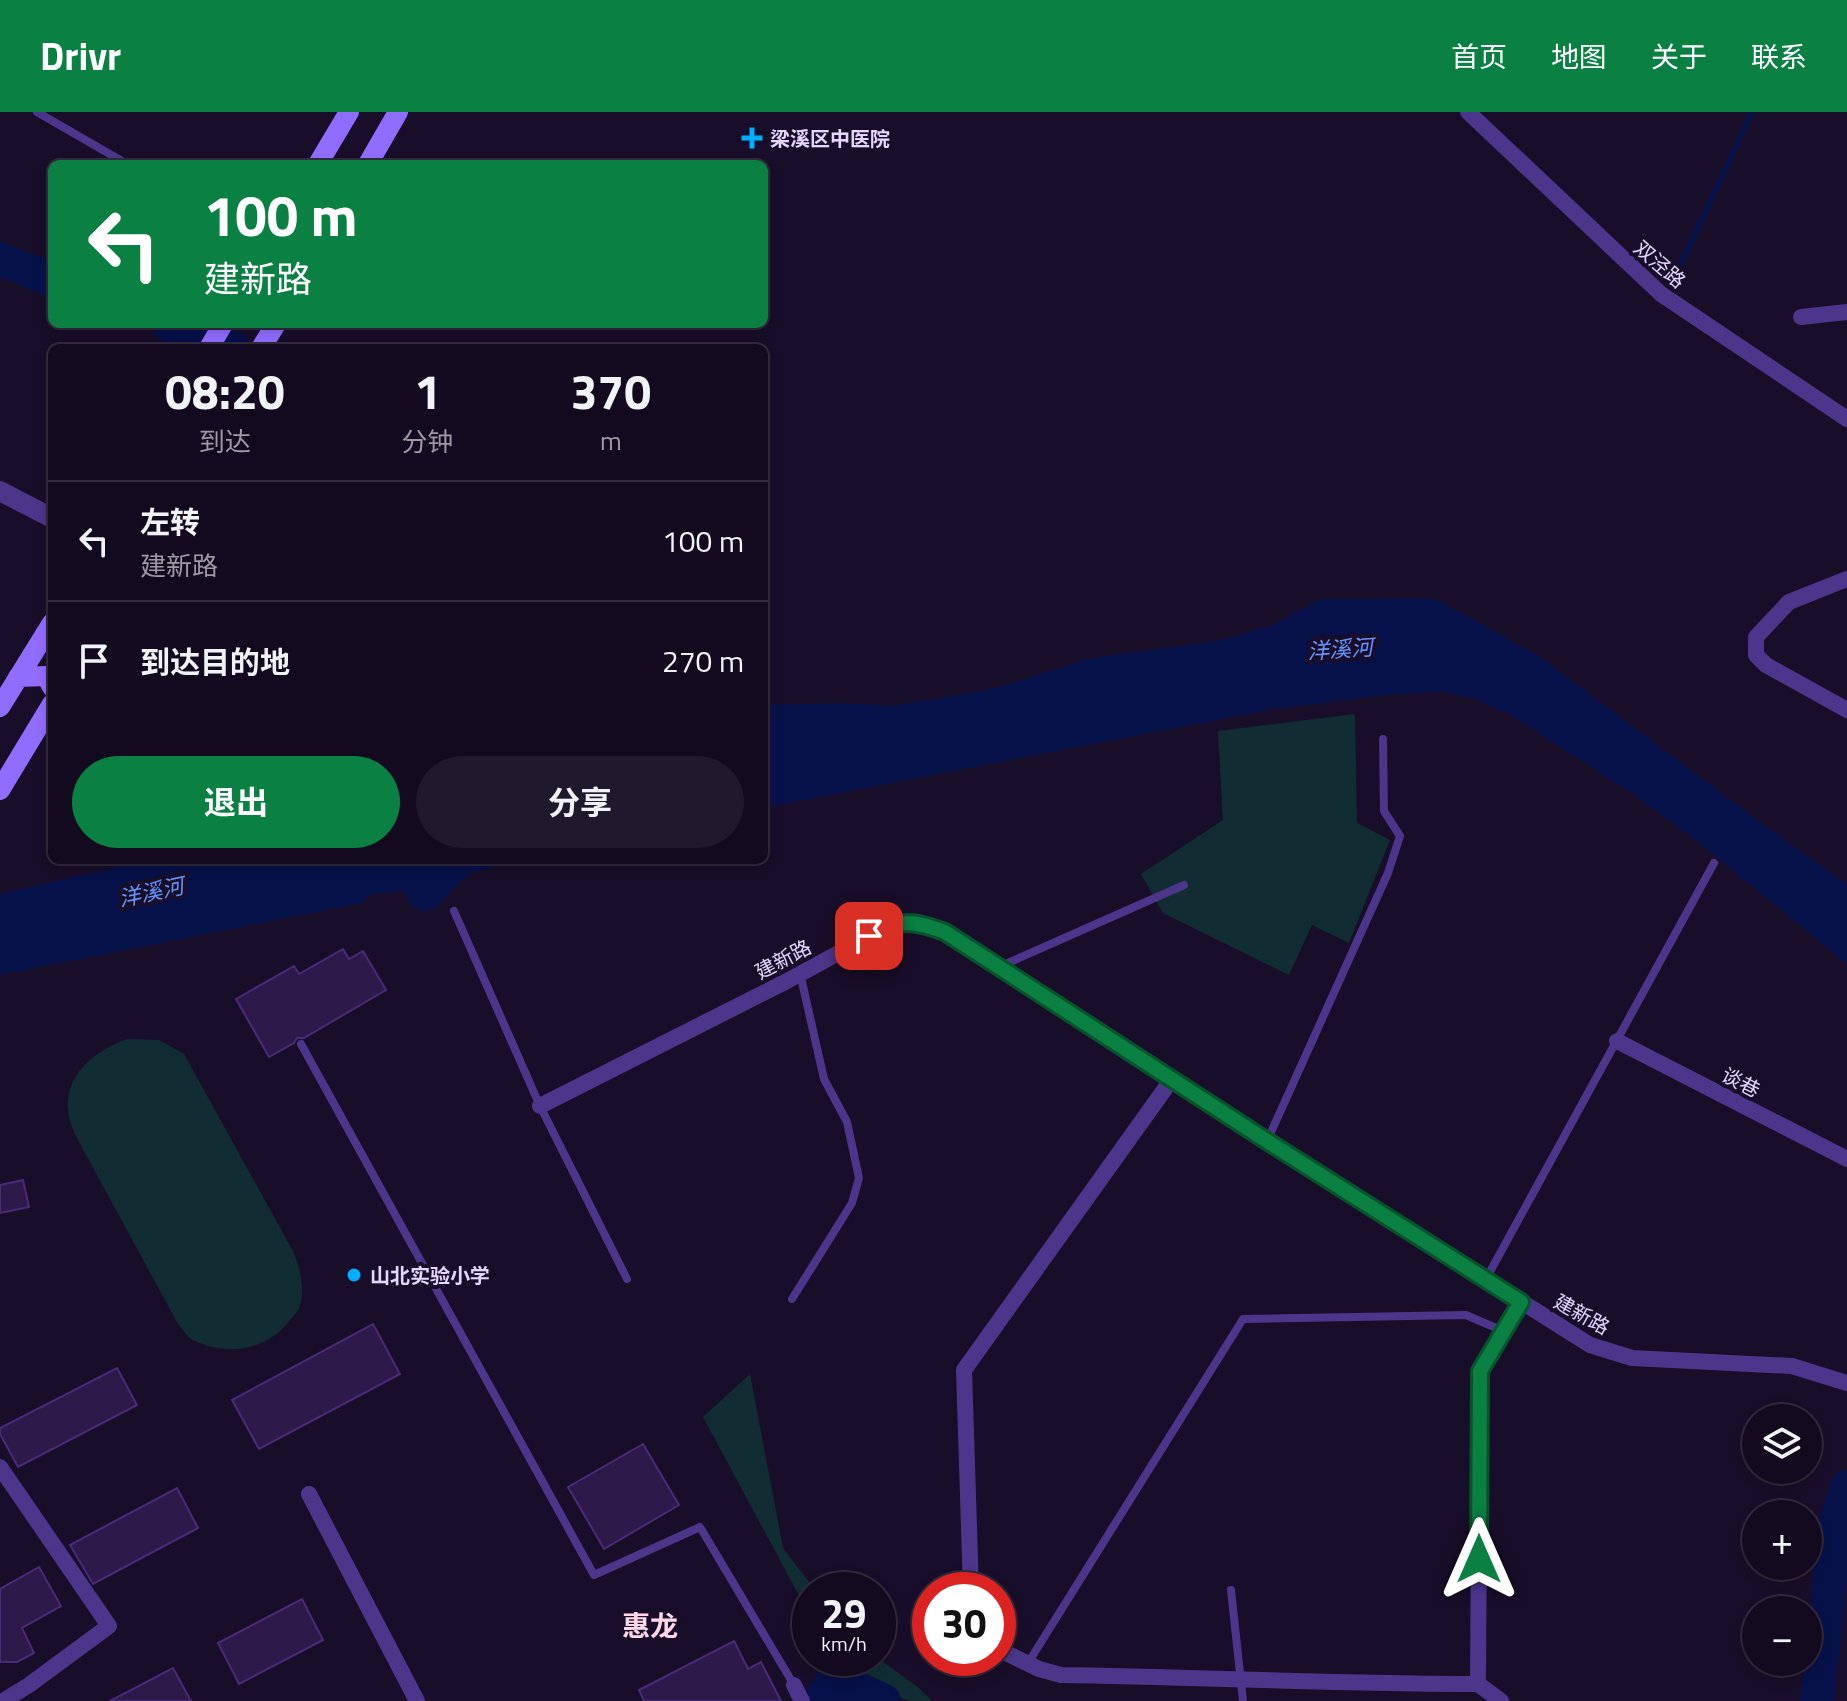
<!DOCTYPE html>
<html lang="zh">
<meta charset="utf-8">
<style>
body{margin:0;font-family:"Titillium Web","Noto Sans SC",sans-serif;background:#20182c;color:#f1f3f6;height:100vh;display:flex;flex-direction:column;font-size:30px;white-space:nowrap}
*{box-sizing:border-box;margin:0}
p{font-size:26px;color:#9d9aa4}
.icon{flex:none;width:44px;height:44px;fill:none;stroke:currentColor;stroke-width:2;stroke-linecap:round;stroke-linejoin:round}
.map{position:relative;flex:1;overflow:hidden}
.panel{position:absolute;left:48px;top:232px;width:720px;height:520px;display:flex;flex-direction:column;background:#130a1f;border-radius:12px;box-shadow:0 4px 12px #0003,0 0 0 2px #322b3d}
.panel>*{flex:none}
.guide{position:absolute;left:48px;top:48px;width:720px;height:168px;border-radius:12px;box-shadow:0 4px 12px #0003,0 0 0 2px #322b3d;background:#0b8043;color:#fff;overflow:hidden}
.controls{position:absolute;left:1742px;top:1292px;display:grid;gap:16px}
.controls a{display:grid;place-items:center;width:80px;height:80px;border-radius:50%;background:#130a1f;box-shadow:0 4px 12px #0003,0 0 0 2px #322b3d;font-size:40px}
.speed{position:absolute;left:792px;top:1460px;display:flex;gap:16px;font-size:40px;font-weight:700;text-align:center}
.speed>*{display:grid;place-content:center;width:104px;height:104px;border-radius:50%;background:#130a1f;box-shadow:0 4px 12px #0003,0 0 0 2px #322b3d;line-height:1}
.speed small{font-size:20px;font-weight:400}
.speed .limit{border:12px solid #d22;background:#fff;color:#111}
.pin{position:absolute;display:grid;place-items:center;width:68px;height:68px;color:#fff;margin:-34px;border-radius:16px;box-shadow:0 4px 12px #0006}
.me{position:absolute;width:88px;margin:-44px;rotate:0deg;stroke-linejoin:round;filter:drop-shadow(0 0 6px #0008)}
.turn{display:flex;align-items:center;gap:28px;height:168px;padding:0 24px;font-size:36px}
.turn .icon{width:104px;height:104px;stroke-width:2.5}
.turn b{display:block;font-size:56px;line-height:68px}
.eta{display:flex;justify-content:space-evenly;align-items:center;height:136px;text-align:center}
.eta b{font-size:48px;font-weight:700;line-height:56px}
.action{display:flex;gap:16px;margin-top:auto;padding:16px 24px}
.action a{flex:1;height:92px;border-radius:48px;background:#0b8043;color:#fff;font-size:32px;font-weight:700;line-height:92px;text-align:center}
.action a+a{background:#20182c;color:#f1f3f6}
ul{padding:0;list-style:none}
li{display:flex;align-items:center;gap:24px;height:120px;padding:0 24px;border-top:2px solid #322b3d}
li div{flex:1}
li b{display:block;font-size:30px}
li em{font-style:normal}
header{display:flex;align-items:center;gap:48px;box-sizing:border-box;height:112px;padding:0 40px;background:#0b8043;color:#fff}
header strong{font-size:38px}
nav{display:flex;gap:44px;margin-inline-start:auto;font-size:28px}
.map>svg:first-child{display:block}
</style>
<header>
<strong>Drivr</strong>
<nav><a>首页</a><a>地图</a><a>关于</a><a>联系</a></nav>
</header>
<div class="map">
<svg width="1847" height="1589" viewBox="0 0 1847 1589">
<rect width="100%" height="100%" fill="#190e29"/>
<!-- green -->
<path fill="#112d33" d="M1355 602 1357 711 1390 728 1349 831 1312 813 1289 863 1163 801 1141 762 1223 708 1218 619Z
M128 927 159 928 184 942 293 1139C300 1156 305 1174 300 1193 299 1199 294 1203 290 1208 269 1237 228 1245 195 1229 188 1226 183 1218 178 1212L78 1028C75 1021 70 1012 69 1005 61 965 94 938 128 927Z
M750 1262 783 1436 815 1478H810V1504L703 1305Z
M833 1546H878L919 1576 932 1589H909L838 1557Z"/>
<!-- water -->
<path fill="#071149" d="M1425 486 1437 488 1538 543 1775 721 1847 772V852L1693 726 1627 678 1512 604 1473 586 1441 580 1388 583 1274 597 764 696V593L843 591 893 594 996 576 1091 546 1218 529 1270 514 1321 487Z
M149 748H522L468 762 437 795 424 800 409 792 405 779 370 783 363 791 0 863V782Z"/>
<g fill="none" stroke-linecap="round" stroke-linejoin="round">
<!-- stream -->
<path stroke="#071149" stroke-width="6" d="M1679 156 1752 0"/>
<!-- river -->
<path stroke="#071149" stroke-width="34" d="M0 147 52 168
M168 212 233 236
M822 1586 835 1566 884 1589
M1817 1589 1837 1406 1847 1375"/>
</g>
<!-- building -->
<path fill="#2e194b" stroke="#4b2a78" stroke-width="2" d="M343 837 349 847 363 839 386 878 304 926H297L294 931 269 945 236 887 294 854 299 862Z
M23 1068 29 1095 0 1101V1073Z
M373 1212 400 1262 259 1337 232 1288Z
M117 1256 137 1293 18 1355 0 1322V1316Z
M643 1332 679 1393 604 1437 568 1375Z
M177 1376 198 1416 93 1472 70 1433Z
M39 1455 61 1494 22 1516 34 1541 17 1550H0V1477Z
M302 1487 323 1528 239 1572 218 1531Z
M734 1529 748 1557 761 1550 781 1589H644L639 1578Z
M173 1556 191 1589H110Z"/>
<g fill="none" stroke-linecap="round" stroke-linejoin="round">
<!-- service -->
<path stroke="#4c368b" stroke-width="8" d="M37 0 127 52
M454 799 540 994 627 1167
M999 855 1184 773
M301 932 594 1463 700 1415 794 1573
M1267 1029 1388 761 1400 724 1384 699 1383 627
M1486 1167 1714 751
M792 1187 852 1091 859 1066 847 1010 824 967 800 861
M1231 1478 1243 1589
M1028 1551 1243 1207 1466 1203 1503 1219"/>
<!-- minor -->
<path stroke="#4c368b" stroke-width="16" d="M1468 0 1661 182 1847 307
M1801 205 1847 200
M1847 467 1789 490 1756 525V543L1766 553 1847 598
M1617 929 1847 1047
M540 994 785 870 892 812 918 810 945 820 1267 1029 1590 1233 1632 1246 1792 1254 1847 1271
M0 1355 109 1514 29 1573 3 1589
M309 1382 417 1589
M971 1478 964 1258 1172 967
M998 1537 1039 1557 1061 1563C1200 1565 1338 1572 1478 1572L1480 1259 1521 1190
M1478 1572 1501 1589
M794 1573 802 1589"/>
<!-- tertiary -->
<path stroke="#4c368b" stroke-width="20" d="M0 379 52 406"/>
<!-- secondary -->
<path stroke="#916dff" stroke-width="20" d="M318 52 349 0
M368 52 398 0
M209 236 223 212
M261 236 276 212
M18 565 46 564 52 575
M0 595 52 511
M0 678 52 592"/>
</g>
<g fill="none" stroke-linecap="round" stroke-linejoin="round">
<defs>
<path id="route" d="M869 824C901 807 911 808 945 820L1267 1029 1521 1190 1480 1259 1479 1447"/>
</defs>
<!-- route casing -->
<use href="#route" stroke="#07532c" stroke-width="20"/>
<!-- route -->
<use href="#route" stroke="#0b8043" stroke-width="14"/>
</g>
<!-- markers -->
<g fill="#02aeff" stroke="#190e29" stroke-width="3">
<path d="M748 14h8v8h8v8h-8v8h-8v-8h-8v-8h8z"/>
<circle cx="354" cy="1163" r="8"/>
</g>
<g text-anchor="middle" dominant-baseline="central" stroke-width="8" stroke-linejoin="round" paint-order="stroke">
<!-- poi labels -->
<g font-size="20" font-weight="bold" fill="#e4d6ff" stroke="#190e29" text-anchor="start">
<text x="770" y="26">梁溪区中医院</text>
<text x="370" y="1163">山北实验小学</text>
</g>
<!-- street labels -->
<g font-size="20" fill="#e4d6ff" stroke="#190e29">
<text transform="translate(1660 152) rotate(41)">双泾路</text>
<text transform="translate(783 847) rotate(-28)">建新路</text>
<text transform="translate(1741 970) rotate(27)">谈巷</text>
<text transform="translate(1582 1202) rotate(29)">建新路</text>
</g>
<!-- water labels -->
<g font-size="22" font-style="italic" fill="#6495ff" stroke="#190e29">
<text transform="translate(1340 537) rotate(-4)">洋溪河</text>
<text transform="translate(151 780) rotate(-12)">洋溪河</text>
</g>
<!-- district labels -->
<g font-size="28" font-weight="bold" fill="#ffd8e8" stroke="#190e29">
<text x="650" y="1513">惠龙</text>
</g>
</g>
</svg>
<div class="controls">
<a><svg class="icon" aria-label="layers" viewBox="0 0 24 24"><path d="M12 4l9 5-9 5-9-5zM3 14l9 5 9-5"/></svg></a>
<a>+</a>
<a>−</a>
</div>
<div class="speed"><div>29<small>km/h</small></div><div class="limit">30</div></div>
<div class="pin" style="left:869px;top:824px;background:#d93025"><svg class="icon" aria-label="arrive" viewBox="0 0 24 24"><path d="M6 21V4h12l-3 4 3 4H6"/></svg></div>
<svg class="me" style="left:1479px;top:1447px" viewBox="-20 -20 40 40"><path d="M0-17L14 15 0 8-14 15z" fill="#0b8043" stroke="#fff" stroke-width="4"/></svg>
<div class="guide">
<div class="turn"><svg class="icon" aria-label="left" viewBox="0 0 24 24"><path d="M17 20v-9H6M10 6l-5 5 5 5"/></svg><div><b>100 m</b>建新路</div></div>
</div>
<section class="panel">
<div class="eta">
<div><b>08:20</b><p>到达</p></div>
<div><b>1</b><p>分钟</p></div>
<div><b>370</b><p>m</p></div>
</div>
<ul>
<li><svg class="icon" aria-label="left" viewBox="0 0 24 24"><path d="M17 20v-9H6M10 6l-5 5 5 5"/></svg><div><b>左转</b><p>建新路</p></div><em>100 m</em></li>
<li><svg class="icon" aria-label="arrive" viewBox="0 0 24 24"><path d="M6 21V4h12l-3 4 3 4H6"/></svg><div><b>到达目的地</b></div><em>270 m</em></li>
</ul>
<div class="action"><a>退出</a><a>分享</a></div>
</section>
</div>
